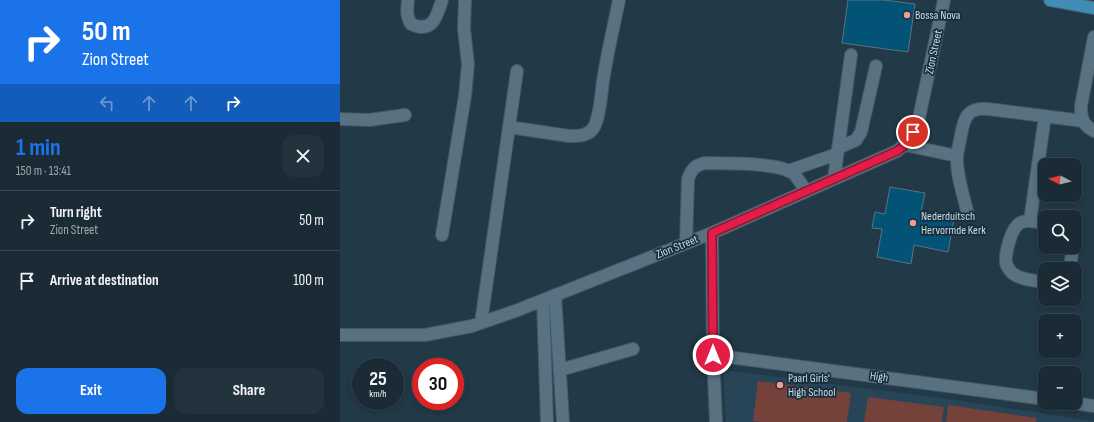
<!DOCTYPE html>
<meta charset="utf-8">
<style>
body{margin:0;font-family:"Sofia Sans Condensed",sans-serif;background:#23333d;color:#f1f3f6;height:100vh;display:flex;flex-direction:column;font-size:15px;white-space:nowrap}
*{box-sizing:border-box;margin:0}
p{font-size:13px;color:#9fa7ad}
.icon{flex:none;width:22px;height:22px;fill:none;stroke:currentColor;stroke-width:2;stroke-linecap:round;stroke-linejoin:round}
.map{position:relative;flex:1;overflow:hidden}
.panel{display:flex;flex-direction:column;background:#1a2b35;width:340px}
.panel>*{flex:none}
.hud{background:#1a73e8;color:#fff;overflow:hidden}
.needle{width:26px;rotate:277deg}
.fabs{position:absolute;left:698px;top:158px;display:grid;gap:8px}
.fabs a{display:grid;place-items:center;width:44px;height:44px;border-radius:8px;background:#1a2b35;box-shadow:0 2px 6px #0003,0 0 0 1px #384750;font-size:20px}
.speed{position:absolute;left:12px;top:358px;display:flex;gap:8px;font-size:20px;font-weight:700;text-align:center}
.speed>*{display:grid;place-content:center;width:52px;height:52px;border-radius:50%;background:#1a2b35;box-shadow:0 2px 6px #0003,0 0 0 1px #384750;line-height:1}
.speed small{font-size:10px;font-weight:400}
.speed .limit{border:6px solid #d22;background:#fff;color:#111}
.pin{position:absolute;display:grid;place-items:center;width:34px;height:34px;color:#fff;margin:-17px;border:2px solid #fff;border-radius:50%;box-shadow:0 1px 4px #0007}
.me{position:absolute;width:44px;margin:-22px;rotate:0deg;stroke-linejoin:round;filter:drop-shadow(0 0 3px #0008)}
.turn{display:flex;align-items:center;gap:14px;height:84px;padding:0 16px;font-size:18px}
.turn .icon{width:52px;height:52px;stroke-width:2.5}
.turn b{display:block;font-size:28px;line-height:34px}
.lanes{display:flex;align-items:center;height:38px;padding:0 16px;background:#0003;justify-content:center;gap:20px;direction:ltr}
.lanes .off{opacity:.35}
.round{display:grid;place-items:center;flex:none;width:42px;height:42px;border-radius:12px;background:#23333d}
.summary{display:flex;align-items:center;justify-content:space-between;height:68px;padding:0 16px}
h1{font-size:24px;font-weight:700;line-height:30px;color:#1a73e8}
.action{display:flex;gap:8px;margin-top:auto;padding:8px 16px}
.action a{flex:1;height:46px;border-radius:12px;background:#1a73e8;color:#fff;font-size:16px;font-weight:700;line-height:46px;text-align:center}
.action a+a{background:#23333d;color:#f1f3f6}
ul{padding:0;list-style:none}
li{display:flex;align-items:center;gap:12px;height:60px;padding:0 16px;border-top:1px solid #384750}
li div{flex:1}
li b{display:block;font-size:15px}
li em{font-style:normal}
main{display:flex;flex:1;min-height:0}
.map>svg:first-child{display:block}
</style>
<main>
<section class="panel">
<div class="hud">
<div class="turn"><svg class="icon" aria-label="right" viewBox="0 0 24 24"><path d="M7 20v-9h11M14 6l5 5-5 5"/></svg><div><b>50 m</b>Zion Street</div></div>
<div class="lanes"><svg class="icon off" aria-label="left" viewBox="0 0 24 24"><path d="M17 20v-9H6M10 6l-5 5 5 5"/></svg><svg class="icon off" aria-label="ahead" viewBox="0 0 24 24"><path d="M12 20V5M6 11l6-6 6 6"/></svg><svg class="icon off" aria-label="ahead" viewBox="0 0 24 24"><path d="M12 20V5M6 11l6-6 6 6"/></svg><svg class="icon" aria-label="right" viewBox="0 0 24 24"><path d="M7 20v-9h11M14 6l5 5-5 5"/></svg></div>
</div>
<div class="summary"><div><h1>1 min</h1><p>150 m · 13:41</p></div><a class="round"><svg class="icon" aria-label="close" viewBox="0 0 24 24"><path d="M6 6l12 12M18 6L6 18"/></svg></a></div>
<ul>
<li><svg class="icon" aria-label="right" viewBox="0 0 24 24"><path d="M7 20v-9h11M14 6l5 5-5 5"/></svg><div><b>Turn right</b><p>Zion Street</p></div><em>50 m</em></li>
<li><svg class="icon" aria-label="arrive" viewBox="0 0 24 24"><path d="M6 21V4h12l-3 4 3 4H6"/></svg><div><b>Arrive at destination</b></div><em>100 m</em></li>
</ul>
<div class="action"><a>Exit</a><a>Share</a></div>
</section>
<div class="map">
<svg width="754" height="422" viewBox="0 0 754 422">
<rect width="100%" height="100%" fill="#223947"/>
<!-- built -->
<path fill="#274557" d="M383 370 609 399 754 421V422H386Z"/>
<!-- pitch -->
<path fill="#75413b" d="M418 381 511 393 507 422H422L413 421Z
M528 397 604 407 602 422H524Z
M608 405 697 418 696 422H606Z"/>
<!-- building -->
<path fill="#035377" stroke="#5a7382" d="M508 0H544L575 4 568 52 502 43Z
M550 187 585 193 581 212 614 218 608 252 574 245 571 264 537 257 542 229 532 228 535 212 545 214Z"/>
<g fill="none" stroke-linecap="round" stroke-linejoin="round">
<defs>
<path id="minor" d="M68 0C67 9 66 16 71 24 92 34 97 17 102 0
M754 37 741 106C741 119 743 125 754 131
M0 119 29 120 65 115
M169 127 229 136C239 136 249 136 254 127 261 114 261 90 264 75 268 50 274 25 279 0
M565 145 617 156
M498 148 516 140 521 132 536 66
M448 171 497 154
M494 179 511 55
M627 211C623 193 616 174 617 156 618 149 620 141 621 135 624 117 628 107 648 109L743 121
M690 221 705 116
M705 224C698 222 687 219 680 223 671 228 665 253 666 263 667 267 671 273 675 275 683 280 696 281 705 282
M372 233 373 355 376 422
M102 235 125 96 128 64 124 29 125 0
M346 243 348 179C351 170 355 165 365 163 386 164 437 162 453 173 458 178 462 185 466 191
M729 269 731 260 733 247
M215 295 223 422
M203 300 207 422
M141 323 177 71
M0 335H85L132 326 178 310 372 233 557 151C569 142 574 131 579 118L604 0
M373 355 705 399
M220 370 293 349
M734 403 754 406"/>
<path id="major" d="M710 0 754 8"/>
</defs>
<!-- minor casing -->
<use href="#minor" stroke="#435864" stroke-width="14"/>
<!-- major casing -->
<use href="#major" stroke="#435864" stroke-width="14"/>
<!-- minor -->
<use href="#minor" stroke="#597282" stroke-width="12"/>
<!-- major -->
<use href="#major" stroke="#408cb5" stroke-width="12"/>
</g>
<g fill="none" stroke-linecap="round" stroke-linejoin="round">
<defs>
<path id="route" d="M373 355 372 233 557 151 565 145 573 132"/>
</defs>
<!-- route casing -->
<use href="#route" stroke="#92132f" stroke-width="10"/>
<!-- route -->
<use href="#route" stroke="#e11d48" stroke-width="7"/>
</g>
<!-- markers -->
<g fill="#f59c91" stroke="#172e3c" stroke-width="1.5">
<circle cx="567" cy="15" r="4"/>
<circle cx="573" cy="223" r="4"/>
<circle cx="440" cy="385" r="4"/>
</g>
<g text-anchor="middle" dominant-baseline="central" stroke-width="3.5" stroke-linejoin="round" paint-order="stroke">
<!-- poi labels -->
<g font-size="12" fill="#cddbe4" stroke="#172e3c" text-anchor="start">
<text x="575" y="15">Bossa Nova</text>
<text x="581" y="216">Nederduitsch<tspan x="581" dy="14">Hervormde Kerk</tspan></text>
<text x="448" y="378">Paarl Girls'<tspan x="448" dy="14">High School</tspan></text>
</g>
<!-- street labels -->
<g font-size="12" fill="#cddbe4" stroke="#172e3c">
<text transform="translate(594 52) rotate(-78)">Zion Street</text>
<text transform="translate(337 247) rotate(-22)">Zion Street</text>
<text transform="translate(539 377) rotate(8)">High</text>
</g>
</g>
</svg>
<div class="fabs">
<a><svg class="needle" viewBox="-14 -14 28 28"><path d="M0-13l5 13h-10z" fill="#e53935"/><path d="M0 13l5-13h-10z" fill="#9fa7ad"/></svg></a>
<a><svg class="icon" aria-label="search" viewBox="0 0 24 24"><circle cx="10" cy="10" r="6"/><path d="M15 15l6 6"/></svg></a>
<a><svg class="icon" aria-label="layers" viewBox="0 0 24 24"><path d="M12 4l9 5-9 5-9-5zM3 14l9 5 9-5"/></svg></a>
<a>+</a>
<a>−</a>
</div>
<div class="speed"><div>25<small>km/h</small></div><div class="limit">30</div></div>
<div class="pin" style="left:573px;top:132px;background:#d93025"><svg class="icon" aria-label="arrive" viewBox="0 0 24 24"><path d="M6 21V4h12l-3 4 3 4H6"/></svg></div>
<svg class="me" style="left:373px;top:355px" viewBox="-20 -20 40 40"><circle r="17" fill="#e11d48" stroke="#fff" stroke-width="3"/><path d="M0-11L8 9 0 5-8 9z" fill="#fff"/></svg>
</div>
</main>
